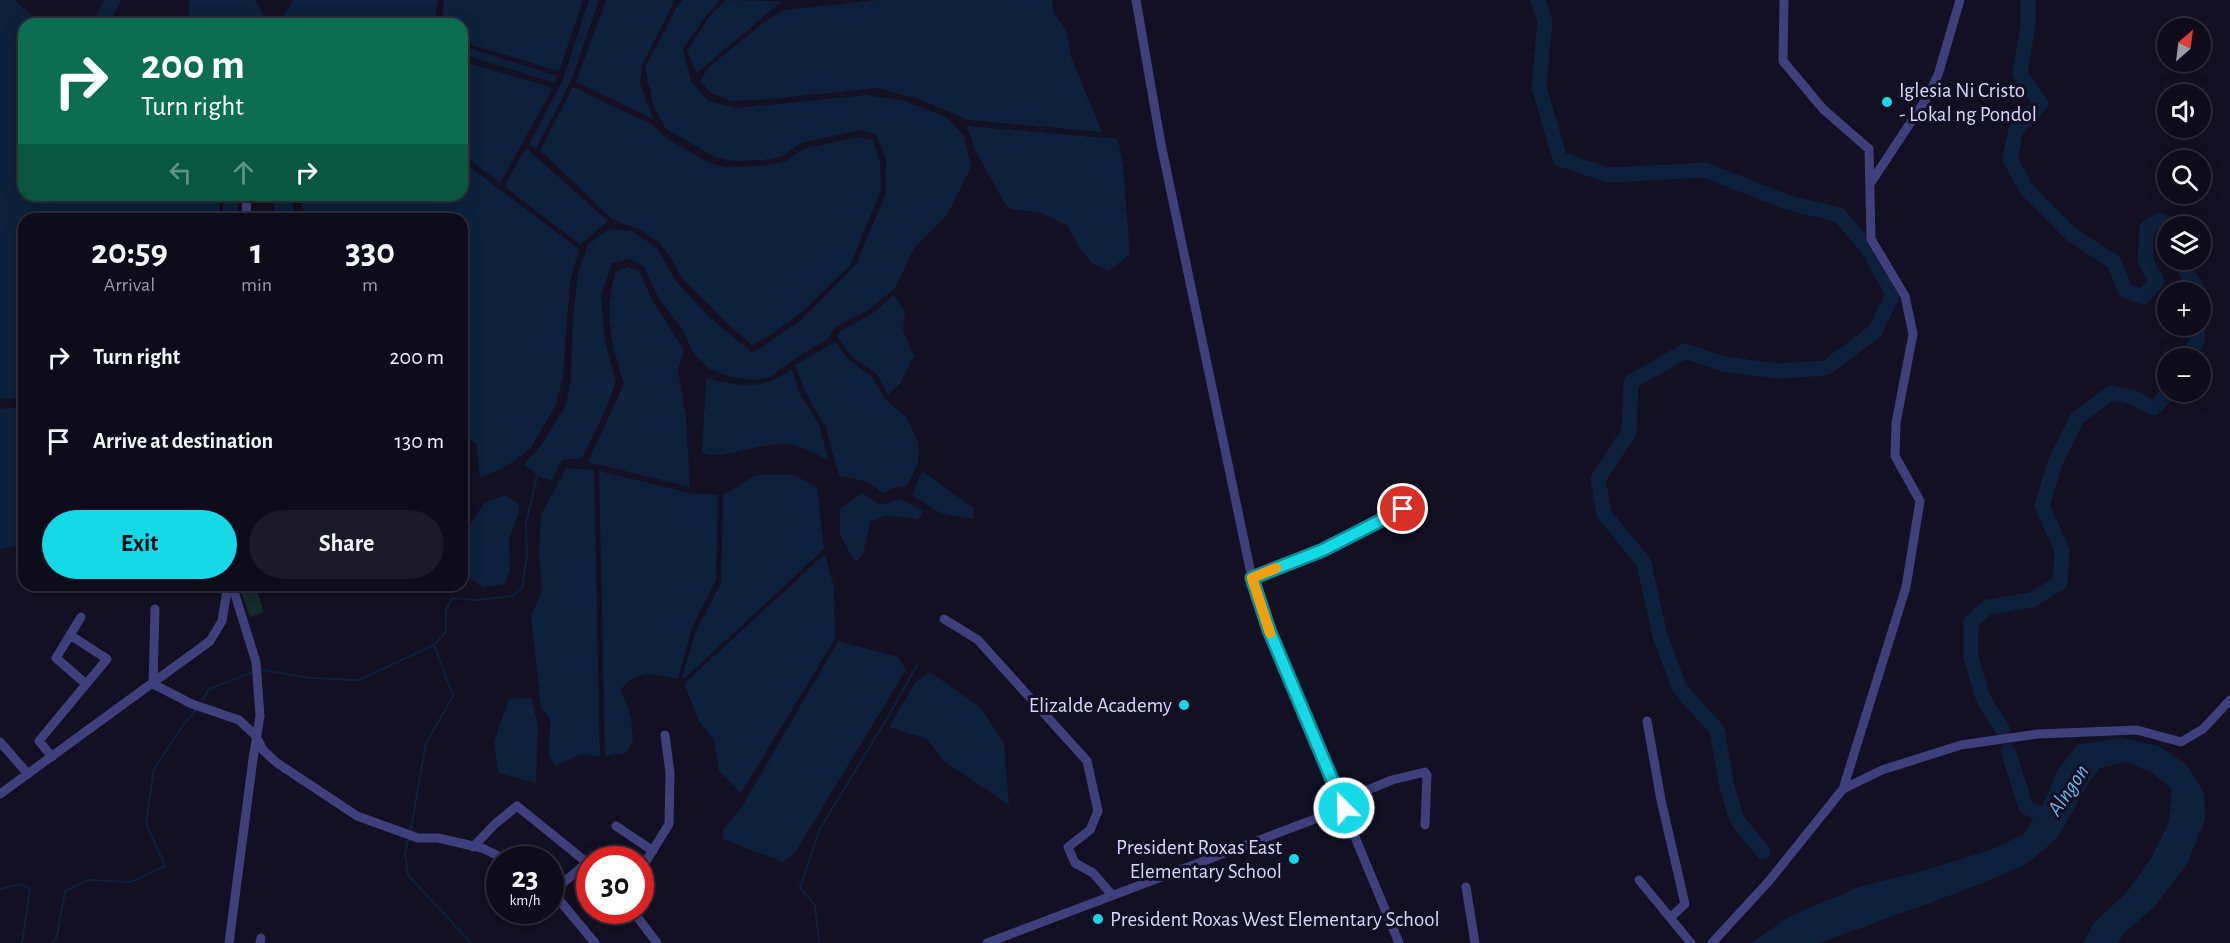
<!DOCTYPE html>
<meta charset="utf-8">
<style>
body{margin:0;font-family:"Alegreya Sans",sans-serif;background:#1c1a27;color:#f1f3f6;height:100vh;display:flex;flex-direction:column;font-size:22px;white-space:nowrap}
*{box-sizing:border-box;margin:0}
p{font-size:20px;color:#9b9ba2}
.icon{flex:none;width:33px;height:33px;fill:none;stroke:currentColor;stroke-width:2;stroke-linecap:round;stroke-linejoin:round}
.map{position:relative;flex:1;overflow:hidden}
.side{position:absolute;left:18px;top:213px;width:450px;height:378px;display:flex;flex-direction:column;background:#0e0c1a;border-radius:18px;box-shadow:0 3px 15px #0003,0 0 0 2px #2e2c39}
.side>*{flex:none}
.banner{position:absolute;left:18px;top:18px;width:450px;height:183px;border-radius:18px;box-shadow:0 3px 15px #0003,0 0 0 2px #2e2c39;background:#0b6e4f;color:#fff;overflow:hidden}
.needle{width:39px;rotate:28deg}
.tools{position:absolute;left:2157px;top:18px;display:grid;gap:12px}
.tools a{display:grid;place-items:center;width:54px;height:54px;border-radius:50%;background:#0e0c1a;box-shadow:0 3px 15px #0003,0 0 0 2px #2e2c39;font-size:30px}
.speed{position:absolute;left:486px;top:846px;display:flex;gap:12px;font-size:30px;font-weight:700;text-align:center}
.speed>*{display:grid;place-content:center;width:78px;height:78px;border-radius:50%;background:#0e0c1a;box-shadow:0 3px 15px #0003,0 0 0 2px #2e2c39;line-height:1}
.speed small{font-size:15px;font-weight:400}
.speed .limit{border:9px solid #d22;background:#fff;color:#111}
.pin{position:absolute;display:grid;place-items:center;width:51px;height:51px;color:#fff;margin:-26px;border:3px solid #fff;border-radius:50%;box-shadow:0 2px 6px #0007}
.me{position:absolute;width:66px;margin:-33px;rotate:337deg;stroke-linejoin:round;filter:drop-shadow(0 0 4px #0008)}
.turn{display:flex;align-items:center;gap:21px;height:126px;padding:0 24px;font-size:27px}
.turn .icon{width:78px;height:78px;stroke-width:2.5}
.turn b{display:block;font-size:42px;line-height:51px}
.lanes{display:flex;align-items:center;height:57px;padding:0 24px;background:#0003;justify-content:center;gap:30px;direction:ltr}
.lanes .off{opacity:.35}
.eta{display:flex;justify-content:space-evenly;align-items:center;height:102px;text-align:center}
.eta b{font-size:36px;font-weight:600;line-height:42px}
.button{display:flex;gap:12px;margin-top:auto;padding:12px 24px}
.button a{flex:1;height:69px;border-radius:36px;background:#15d9e6;color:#111;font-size:24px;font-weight:600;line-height:69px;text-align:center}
.button a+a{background:#1c1a27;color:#f1f3f6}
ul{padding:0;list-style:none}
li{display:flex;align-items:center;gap:18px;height:84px;padding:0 24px}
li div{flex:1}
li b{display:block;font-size:22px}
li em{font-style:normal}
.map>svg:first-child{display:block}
</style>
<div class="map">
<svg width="2230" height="943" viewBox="0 0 2230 943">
<rect width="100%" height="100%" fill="#121022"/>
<!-- grass -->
<path fill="#142b2a" d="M255 585 264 612 250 617 239 586Z"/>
<!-- water -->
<path fill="#0e213c" d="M0 0H14L43 24H24V195H221L219 219H24V397L0 399Z
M189 0H255L269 24H189Z
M293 0H438L434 24H278Z
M444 0H583L559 71 462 42V24H441Z
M589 0H599L571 81 536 149 529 144 562 82Z
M606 0H673L674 2 642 65 640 83 653 119 576 82Z
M683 0H720L705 17 683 49 691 81 708 101 736 108 866 95 905 101 946 117 964 136 971 167 947 215 914 248 895 288 869 310 834 328 828 339 799 356 770 377 752 380 731 377 709 369 693 353 683 330 658 297 644 267 629 259 612 263 601 295 605 341 616 382 604 413 582 458 562 460 551 481 537 475 524 464 542 444 566 405 571 377 573 319 578 273 588 244 609 229 632 231 657 248 675 280 708 316 753 353 801 320 856 264 886 193V160L876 134 860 130 801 143 783 156 765 160 732 161 715 157 666 129 653 105 645 67 678 5Z
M726 0 782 1 697 73 687 51 709 17Z
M879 0H1052L1054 13 1066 30 1071 57 1102 132 969 120 916 98 876 88 771 99 731 101 711 93 700 81 709 67 767 20 784 10Z
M462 46 557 76 555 83 462 54Z
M462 61 553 88 500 183 462 154Z
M573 87 653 125 666 138 708 162 724 167 762 166 785 162 803 149 857 137 873 140 880 161 881 190 850 266 802 312 769 336 752 345 734 330 682 278 673 261 660 243 639 229 612 219 540 150Z
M967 126 1118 139 1123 165 1130 254 1109 271 1093 264 1081 250 1067 225 1040 212 1015 210 1007 207 975 150Z
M526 148 608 221 580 245 504 186Z
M462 161 579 249 570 282 563 376 556 404 531 448 508 465 480 478 476 444 462 433V219H306L299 195H462Z
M272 195H292V203L297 219H276Z
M628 267 639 270 652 300 684 350 678 370 686 418 690 487 588 462 624 384C611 343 603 313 616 271Z
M894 295 905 312 903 330 914 356 899 385 888 395 877 374 851 356 837 336 840 331 872 314Z
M835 342 849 360 872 377 886 400 906 417 919 444 918 463 907 486 893 488 883 494C870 480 857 479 839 476L826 428 806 393 795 365Z
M792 370 801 396 819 424 828 460C818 456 808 449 797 446 766 437 733 461 702 453L706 378C745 387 756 391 792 370Z
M24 407V544L0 549V409Z
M566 468 594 470 600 757 580 754 555 766 549 754 550 718 541 708 531 616 542 591 539 553 541 515Z
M599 471 690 493 718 495 716 580 692 627 678 679C655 674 638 668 621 689L631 717 633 741 626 753 605 756Z
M922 471 975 509 972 519 942 514 912 495Z
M756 475H794L817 487 824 549 685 678 682 677 696 631 721 583 723 495Z
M862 493 880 505 901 499 923 511 918 519 886 515 870 522 863 555 855 562 840 535V509Z
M505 495 519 504V512L509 538 510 571 504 584 483 587 466 576 463 554 472 522 484 503Z
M825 554 834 588 835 639 741 793 719 771 714 740 699 721 685 686 688 680Z
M838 641 898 657 906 670 794 854 783 862 723 839V830L743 805Z
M930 672 980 707 1004 743 1009 805 944 761 927 739 889 727 915 683Z
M531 698 538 726 536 783 498 773 494 741 509 699Z
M2121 738 2159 746 2187 765 2204 793 2205 820 2187 864 2154 907 2123 934 2118 943H2083L2094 923 2127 892 2152 857 2169 823 2172 789 2152 773 2126 762 2100 768 2090 781 2057 838 2027 864 1970 888 1820 943H1751L1790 916 1862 886 1929 869 1993 849 2024 834 2043 804 2059 768 2077 745Z"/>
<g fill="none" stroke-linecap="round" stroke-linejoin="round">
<!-- stream -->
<path stroke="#0e213c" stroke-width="2" d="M258 671 263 670 310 678 359 680 434 645 446 632V610L452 598 478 600 512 596 522 588 527 555 526 524 537 475
M201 703 209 689 253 672
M410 834 426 743 453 696 434 645
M408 839 405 854 408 875 471 943
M0 889 20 884 30 889 22 943
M53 943 57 936 65 891 88 880 131 882 165 866 146 823 154 769 183 725 198 708
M819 943 815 905 800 888 820 829 889 715 917 665"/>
<!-- river -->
<path stroke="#0e213c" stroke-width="15" d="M1538 0 1545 21 1539 87 1560 159 1608 175 1705 170 1786 202 1839 215 1867 247 1893 294 1875 331 1826 368 1777 371 1723 364 1685 351 1631 382 1629 432 1598 479 1604 514 1644 563 1660 636 1680 689 1717 730 1727 787 1737 820 1763 852
M2028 0V26L2020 74 2041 104 2016 130 2010 159 2027 190 2072 235 2114 262 2125 290 2143 297 2157 281 2145 260 2147 228 2160 220 2171 226
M108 24 102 19 113 0
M230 219 231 195
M2181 260 2183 266 2199 292
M2187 358 2197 341 2198 326
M2003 731 1983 698 1971 657V622L1988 607 2031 600 2060 583 2062 550 2042 506 2055 463 2077 418 2111 393 2132 397 2154 408 2169 392
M2008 751 2026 807 2051 819"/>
<!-- street -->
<path stroke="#3f3f7d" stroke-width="9" d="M1136 0 1161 144 1250 569 1269 630 1399 943
M1870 184 1926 99 1938 75 1960 0
M246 219 247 195
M1253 578 1323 550 1403 509
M81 617 56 658 86 684
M944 619 978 640 1087 761 1098 811 1090 830 1068 847 1075 863 1093 873 1112 895
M153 684 192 704 239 720 256 736 263 750 277 763 357 816 418 838H438L482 848 507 860
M153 684 155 609
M1647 721 1661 800 1685 904 1671 917
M0 742 28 774
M52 757 39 741 107 659 70 635
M1843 789 1882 770 1961 745 2038 734 2137 730 2181 742 2203 729 2230 700
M0 794 210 641 222 621 228 585
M1341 801 1392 780 1425 772 1427 775 1425 825
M616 826 653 851
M473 847 495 824 517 806 590 865
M640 871 669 824 670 773 665 735
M1639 880 1691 943
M1466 887 1475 943
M550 889 595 943
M553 891 587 863
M632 910 657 943
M229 943 253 759 260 716 256 662 232 585
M260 943 261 938
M987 943 1344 808
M1712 943 1769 881 1843 789 1906 587 1920 501 1895 456 1896 423 1913 334 1905 296 1871 239 1869 149 1823 109 1783 61 1784 0"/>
</g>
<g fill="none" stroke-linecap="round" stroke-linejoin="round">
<defs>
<path id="route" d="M1344 808 1269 630 1252 578 1323 550 1403 509"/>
</defs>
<!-- route casing -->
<use href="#route" stroke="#0e8d96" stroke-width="15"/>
<!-- route -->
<use href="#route" stroke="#15d9e6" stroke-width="10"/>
<!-- slow -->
<path stroke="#f59e0b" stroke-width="10" d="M1270 633 1252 578 1276 568"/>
</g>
<!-- markers -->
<g fill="#15d9e6" stroke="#121022" stroke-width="2">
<circle cx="1887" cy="102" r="6"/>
<circle cx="1184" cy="705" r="6"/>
<circle cx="1294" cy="859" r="6"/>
<circle cx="1098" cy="919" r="6"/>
</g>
<g text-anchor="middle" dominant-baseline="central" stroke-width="6" stroke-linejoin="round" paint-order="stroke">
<!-- poi labels -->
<g font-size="21" fill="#d8d5fb" stroke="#121022" text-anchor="start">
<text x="1899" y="90">Iglesia Ni Cristo<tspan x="1899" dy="24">- Lokal ng Pondol</tspan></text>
<text x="1172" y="705" text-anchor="end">Elizalde Academy</text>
<text x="1282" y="847" text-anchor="end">President Roxas East<tspan x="1282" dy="24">Elementary School</tspan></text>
<text x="1110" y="919">President Roxas West Elementary School</text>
</g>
<!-- water labels -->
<g font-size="22" font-style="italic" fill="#6cb8f1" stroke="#121022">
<text transform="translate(2068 790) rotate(-56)">Alngon</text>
</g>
</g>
</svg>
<div class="tools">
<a><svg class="needle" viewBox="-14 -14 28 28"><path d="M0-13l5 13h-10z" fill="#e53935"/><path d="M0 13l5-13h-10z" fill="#9b9ba2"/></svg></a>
<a><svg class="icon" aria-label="sound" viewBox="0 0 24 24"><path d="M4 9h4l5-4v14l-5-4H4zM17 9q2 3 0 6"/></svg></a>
<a><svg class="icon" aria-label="search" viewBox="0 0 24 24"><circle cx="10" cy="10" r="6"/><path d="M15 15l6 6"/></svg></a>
<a><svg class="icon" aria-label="layers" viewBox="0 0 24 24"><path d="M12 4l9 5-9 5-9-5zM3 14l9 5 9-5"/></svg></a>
<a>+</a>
<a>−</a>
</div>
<div class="speed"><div>23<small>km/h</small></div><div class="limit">30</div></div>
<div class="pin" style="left:1403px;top:509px;background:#d93025"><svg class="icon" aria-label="arrive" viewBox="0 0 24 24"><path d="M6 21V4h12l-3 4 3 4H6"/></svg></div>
<svg class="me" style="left:1344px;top:808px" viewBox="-20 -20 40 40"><circle r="17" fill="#15d9e6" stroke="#fff" stroke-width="3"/><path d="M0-11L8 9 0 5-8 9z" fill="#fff"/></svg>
<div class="banner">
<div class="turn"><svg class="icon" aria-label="right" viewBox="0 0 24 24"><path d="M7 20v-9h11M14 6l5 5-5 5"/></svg><div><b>200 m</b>Turn right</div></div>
<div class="lanes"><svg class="icon off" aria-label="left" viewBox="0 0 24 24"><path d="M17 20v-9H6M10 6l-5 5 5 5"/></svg><svg class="icon off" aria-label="ahead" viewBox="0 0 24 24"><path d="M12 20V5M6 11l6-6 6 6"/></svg><svg class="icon" aria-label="right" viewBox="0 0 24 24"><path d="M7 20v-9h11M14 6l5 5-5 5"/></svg></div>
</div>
<section class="side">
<div class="eta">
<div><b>20:59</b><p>Arrival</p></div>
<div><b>1</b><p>min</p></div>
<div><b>330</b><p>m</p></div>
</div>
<ul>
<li><svg class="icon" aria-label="right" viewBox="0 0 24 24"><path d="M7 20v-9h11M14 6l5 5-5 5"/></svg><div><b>Turn right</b></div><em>200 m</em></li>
<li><svg class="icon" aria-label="arrive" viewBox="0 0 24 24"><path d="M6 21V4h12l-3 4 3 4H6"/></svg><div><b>Arrive at destination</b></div><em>130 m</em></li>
</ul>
<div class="button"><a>Exit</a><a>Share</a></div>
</section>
</div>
